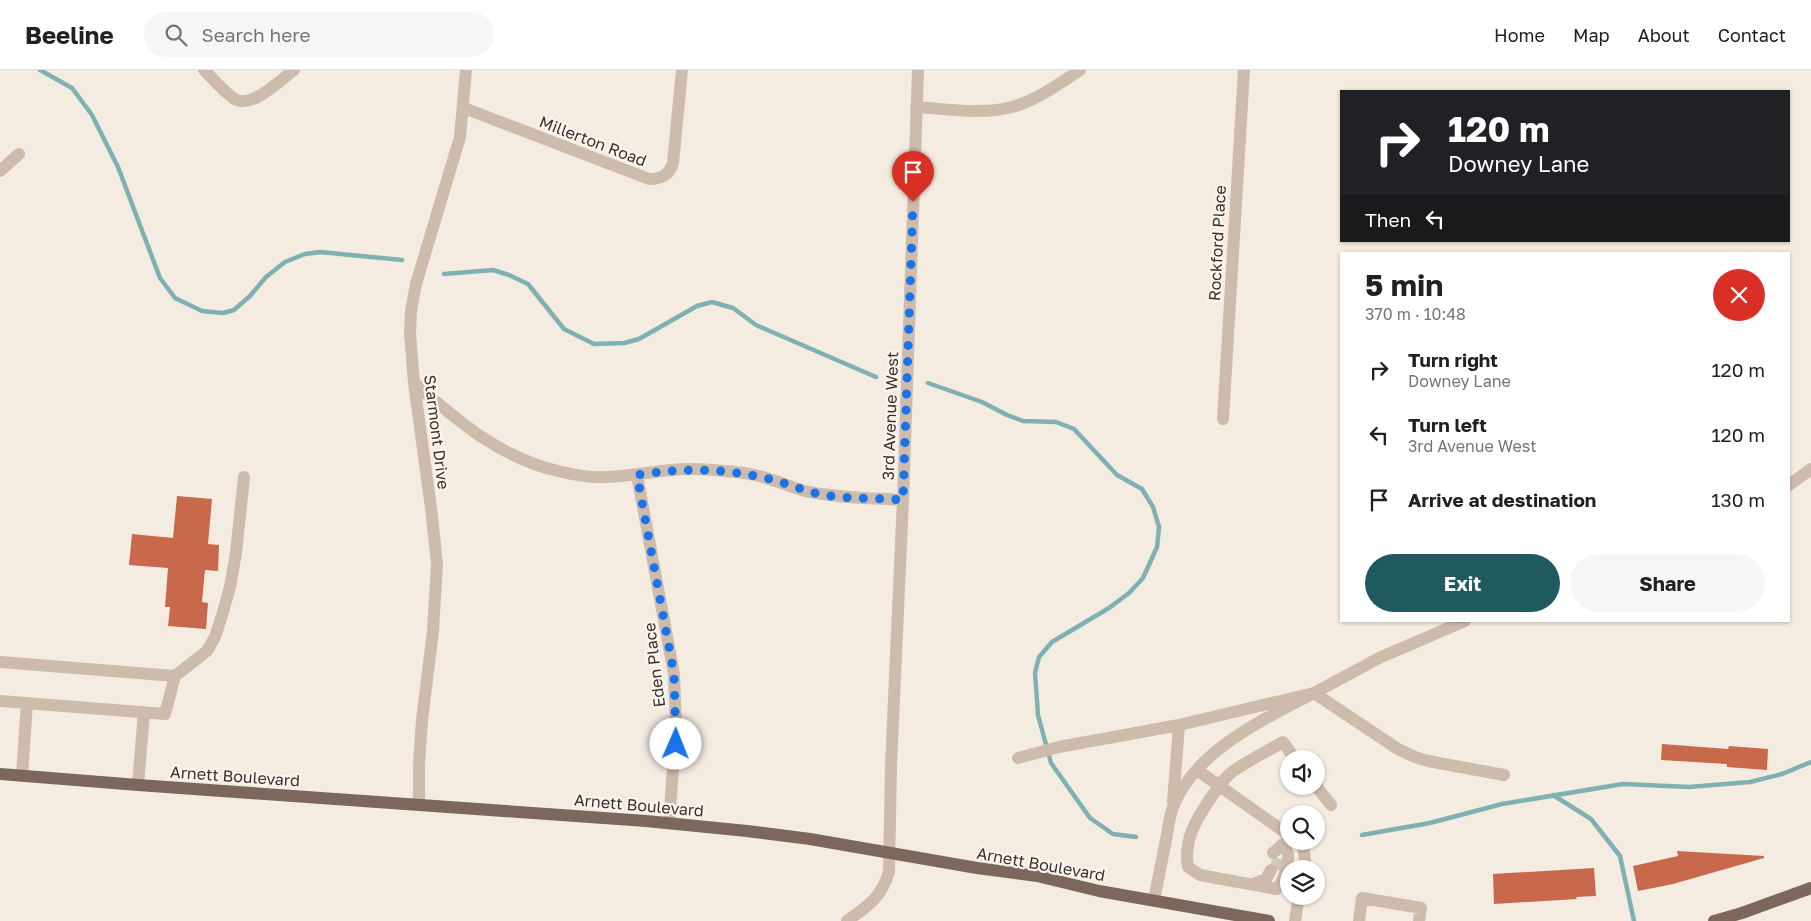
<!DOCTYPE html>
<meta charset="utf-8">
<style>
body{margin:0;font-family:"Golos Text",sans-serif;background:#f6f6f6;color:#202124;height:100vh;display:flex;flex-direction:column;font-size:19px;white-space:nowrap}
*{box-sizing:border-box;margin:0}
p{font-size:16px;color:#757577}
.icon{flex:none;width:28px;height:28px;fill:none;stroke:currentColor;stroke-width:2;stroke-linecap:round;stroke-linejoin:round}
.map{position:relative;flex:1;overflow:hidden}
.panel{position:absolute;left:1340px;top:182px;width:450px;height:370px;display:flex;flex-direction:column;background:#fff;border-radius:0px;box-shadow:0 1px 4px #0004}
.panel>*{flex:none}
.top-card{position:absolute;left:1340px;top:20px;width:450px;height:152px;border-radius:0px;box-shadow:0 1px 4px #0004;background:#202124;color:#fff;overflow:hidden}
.fabs{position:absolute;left:1280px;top:680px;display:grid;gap:10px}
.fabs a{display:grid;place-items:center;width:45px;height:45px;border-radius:50%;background:#fff;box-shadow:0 1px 4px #0004;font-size:25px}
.pin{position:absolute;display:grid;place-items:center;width:42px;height:42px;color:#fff;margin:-51px -21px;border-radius:50% 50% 50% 0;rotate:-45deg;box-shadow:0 0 5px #0007}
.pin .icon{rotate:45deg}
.me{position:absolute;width:55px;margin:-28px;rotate:1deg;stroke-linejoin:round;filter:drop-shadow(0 0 4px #0008)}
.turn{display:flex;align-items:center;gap:18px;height:105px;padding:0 25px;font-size:22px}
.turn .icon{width:65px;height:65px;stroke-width:2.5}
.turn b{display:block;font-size:35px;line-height:42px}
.then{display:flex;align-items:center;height:48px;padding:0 25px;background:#0003;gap:10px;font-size:19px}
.round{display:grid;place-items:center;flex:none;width:52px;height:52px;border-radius:26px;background:#f6f6f6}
.head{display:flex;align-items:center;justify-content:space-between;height:85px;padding:0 25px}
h1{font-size:30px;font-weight:700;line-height:38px}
.action{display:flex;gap:10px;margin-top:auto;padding:10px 25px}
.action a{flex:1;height:58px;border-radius:30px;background:#1f5a5e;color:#fff;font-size:20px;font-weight:700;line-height:58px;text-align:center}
.action a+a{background:#f6f6f6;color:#202124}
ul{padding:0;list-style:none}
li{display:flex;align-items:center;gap:15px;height:65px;padding:0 25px}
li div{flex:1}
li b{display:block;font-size:19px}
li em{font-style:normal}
header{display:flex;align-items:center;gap:30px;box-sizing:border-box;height:70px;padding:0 25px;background:#fff;border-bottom:1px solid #e0e0e0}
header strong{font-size:24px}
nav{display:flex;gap:28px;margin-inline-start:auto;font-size:18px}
.search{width:350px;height:45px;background:#f6f6f6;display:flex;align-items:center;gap:12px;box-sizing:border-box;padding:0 18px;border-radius:28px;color:#757577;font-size:19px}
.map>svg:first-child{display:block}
</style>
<header>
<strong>Beeline</strong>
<div class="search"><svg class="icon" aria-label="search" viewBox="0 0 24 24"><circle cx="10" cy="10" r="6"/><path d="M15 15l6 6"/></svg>Search here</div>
<nav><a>Home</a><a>Map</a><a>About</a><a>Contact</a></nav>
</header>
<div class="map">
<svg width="1811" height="851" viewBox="0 0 1811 851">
<rect width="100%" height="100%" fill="#f4ebe1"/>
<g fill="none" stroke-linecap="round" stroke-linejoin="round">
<!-- stream -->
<path stroke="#7fb0b2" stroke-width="4.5" d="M40 0 72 18 92 45 118 97 160 208 175 228 202 241 223 243 234 240 250 226 266 207 285 192 305 184 320 182 402 190
M444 204 493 200 509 205 528 214 564 259 594 274 624 273 639 269 697 236 712 232 733 238 756 255 876 307
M928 313 982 332 1007 345 1023 351 1056 352 1074 359 1117 405 1142 419 1153 437 1159 457 1157 477 1143 508 1129 523 1109 538 1052 572 1039 587 1035 603 1038 645 1051 693 1090 748 1113 764 1136 767
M1553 725 1591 749 1620 786 1634 851
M1362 765 1430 753 1502 734 1623 714 1689 717 1750 712 1782 704 1811 692"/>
</g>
<!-- building -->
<path fill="#c8694b" d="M177 426 212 429 208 474 219 475 218 501 205 500 202 532 208 533 206 559 168 556 170 537H165L168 498 129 495 132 464 173 468Z
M1662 674 1728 679 1729 676 1768 679 1767 700 1727 697V694L1661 690Z
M1677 781 1764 786V788L1673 814 1638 821 1633 796 1678 786Z
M1594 798 1596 826 1576 827 1577 829 1494 834 1493 804Z"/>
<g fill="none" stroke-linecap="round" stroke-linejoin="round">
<!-- minor-tunnel -->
<path stroke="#cfc6bd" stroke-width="12" stroke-dasharray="12 6" stroke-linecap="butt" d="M1276 800 1279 783"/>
<!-- minor -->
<path stroke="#cdbbac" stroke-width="12" d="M204 0C213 9 222 20 233 28 250 41 279 11 294 0
M916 37C947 39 982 45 1012 37 1037 30 1059 14 1080 0
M464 38 649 109C662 109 669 105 673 93L682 0
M0 101 19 84
M414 313C459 352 499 387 558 401 574 405 590 408 607 407 629 406 650 402 671 400 689 398 706 399 724 401 739 402 755 404 769 409 781 412 793 418 805 421 837 428 871 428 903 430
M1223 349 1244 0
M637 405 674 604 676 659 669 753
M1789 415 1811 399
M0 592 175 606
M0 631 165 644 175 606 207 581 215 567 223 542 230 517 236 483 244 407
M1018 688 1059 677 1179 655 1314 623 1379 588 1465 551
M1197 700 1289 765
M22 706 27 633
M138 715 144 642
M1316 716 1331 735
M1173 732 1179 655
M419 735V694L422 650 433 561 437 494 431 438 414 313 410 264 411 241 416 214 460 67 466 0
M1298 771 1303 775 1305 790 1303 799
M1283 774C1284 777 1288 782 1288 785 1289 794 1283 814 1276 819L1200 805 1188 797C1183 770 1197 748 1212 726 1218 718 1224 708 1232 702 1247 691 1266 682 1283 672L1295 689
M1273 783 1283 774
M1253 814 1266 809 1271 800
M1154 830C1158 810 1162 790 1166 770 1168 760 1169 749 1172 740 1192 682 1264 649 1314 623L1398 679 1415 687 1428 691 1504 705
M847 851C868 836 881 828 889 802L891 695 903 430 918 0
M1295 851 1299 826
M1359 851 1362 828 1421 838 1419 851"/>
<!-- major -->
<path stroke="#7d675c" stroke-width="12" d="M0 704 138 715 646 751 747 761 810 769 977 798 1037 806 1099 821 1269 851
M1714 851 1742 843 1811 818"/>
</g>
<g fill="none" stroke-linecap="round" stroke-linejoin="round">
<!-- route -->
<path stroke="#1a73e8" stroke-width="9" stroke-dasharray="0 16.2" d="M676 674 674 604 637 405C682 398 720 398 765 408 785 412 803 421 824 425 849 429 877 428 903 430L913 132"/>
</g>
<g text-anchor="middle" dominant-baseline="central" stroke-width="4.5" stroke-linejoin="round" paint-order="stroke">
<!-- street labels -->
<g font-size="16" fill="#3b302b" stroke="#fbf5ee">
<text transform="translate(593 71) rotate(21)">Millerton Road</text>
<text transform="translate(1217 173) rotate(-87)">Rockford Place</text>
<text transform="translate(890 346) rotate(-88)">3rd Avenue West</text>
<text transform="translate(437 362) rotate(83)">Starmont Drive</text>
<text transform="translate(654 595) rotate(-97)">Eden Place</text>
<text transform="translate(235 706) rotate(4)">Arnett Boulevard</text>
<text transform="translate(639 735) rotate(5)">Arnett Boulevard</text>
<text transform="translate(1041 794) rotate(10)">Arnett Boulevard</text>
</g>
</g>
</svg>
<div class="fabs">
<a><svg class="icon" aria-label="sound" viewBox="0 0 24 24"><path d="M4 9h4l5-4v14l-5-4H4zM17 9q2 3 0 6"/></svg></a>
<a><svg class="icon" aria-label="search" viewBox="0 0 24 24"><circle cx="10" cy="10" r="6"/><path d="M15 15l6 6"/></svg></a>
<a><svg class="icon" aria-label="layers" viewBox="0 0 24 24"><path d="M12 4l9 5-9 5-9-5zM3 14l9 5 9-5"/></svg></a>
</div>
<div class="pin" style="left:913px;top:132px;background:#d93025"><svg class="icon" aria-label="arrive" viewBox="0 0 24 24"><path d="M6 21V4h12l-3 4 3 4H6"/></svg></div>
<svg class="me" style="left:676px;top:674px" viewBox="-20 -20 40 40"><circle r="19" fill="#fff"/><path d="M0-13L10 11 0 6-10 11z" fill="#1a73e8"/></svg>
<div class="top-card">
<div class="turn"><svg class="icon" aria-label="right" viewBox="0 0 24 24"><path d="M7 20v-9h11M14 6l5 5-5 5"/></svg><div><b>120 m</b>Downey Lane</div></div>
<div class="then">Then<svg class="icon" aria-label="left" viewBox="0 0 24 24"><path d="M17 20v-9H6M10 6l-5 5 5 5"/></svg></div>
</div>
<section class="panel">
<div class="head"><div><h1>5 min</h1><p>370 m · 10:48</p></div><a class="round" style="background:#d93025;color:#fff"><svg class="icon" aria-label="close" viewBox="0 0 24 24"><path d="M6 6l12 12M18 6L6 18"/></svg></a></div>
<ul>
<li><svg class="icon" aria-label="right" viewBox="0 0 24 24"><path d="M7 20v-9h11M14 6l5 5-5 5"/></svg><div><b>Turn right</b><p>Downey Lane</p></div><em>120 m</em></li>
<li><svg class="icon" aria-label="left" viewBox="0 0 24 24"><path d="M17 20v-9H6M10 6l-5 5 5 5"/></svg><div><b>Turn left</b><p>3rd Avenue West</p></div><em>120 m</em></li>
<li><svg class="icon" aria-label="arrive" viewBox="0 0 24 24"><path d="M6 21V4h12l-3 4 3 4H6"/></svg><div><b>Arrive at destination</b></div><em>130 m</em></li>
</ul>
<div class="action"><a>Exit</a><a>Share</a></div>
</section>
</div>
